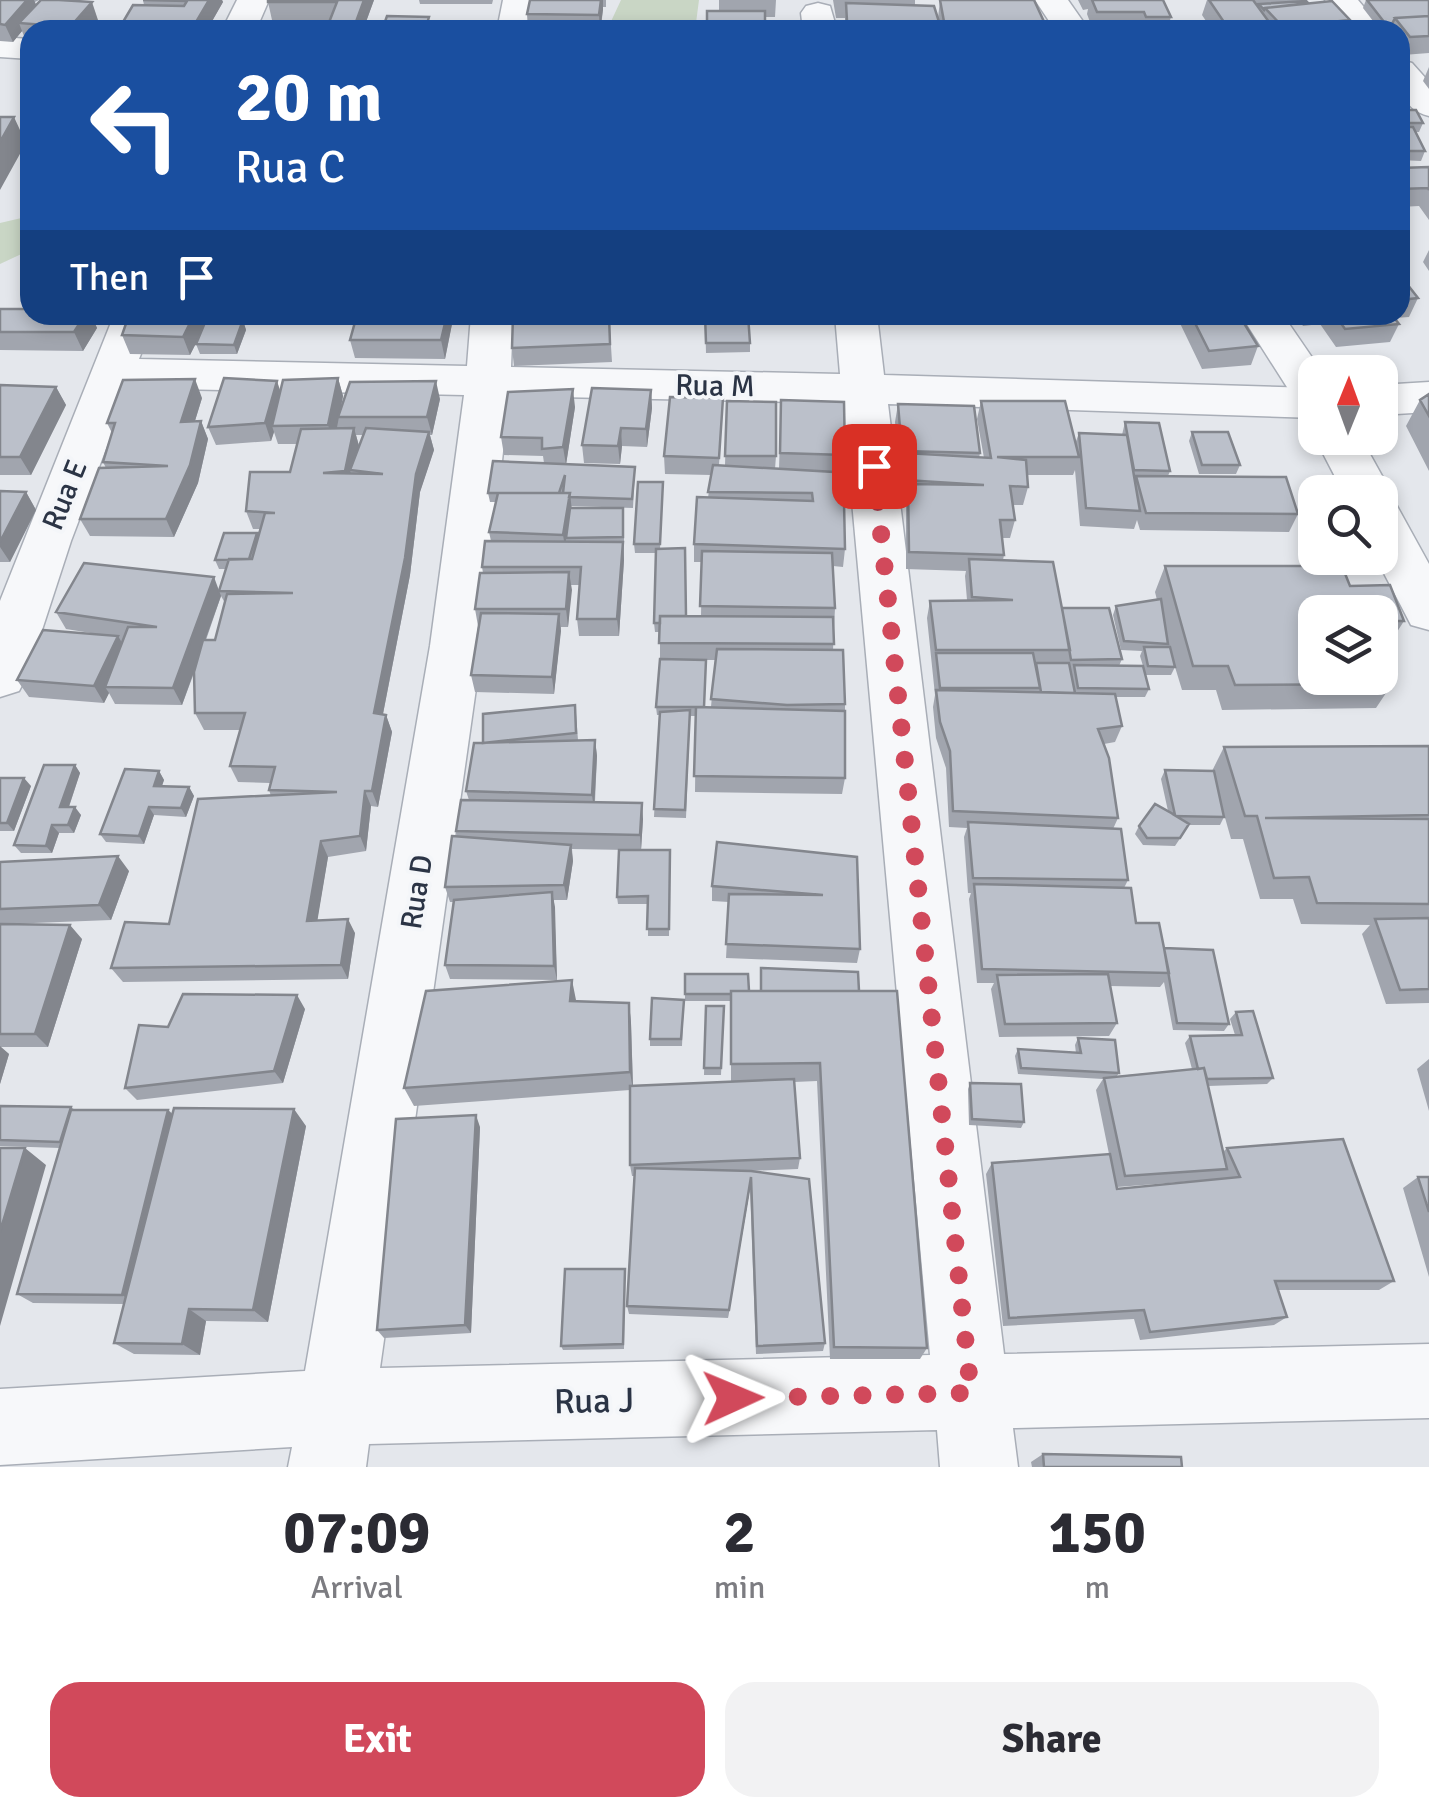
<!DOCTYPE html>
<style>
body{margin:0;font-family:Signika,sans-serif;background:#f2f2f3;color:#2b2b33;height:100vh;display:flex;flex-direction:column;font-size:38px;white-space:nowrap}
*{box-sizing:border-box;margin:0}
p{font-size:32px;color:#7c7c81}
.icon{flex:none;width:55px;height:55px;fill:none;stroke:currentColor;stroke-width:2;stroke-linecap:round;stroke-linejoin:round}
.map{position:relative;height:1467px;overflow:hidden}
.sheet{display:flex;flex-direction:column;background:#fff;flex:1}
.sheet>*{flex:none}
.top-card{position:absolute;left:20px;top:20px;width:1390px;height:305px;border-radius:30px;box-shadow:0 5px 15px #0003;background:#1a4fa0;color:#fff;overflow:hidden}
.needle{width:65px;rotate:1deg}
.controls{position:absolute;left:1298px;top:355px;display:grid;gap:20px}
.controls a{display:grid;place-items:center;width:100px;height:100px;border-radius:20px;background:#fff;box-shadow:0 5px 15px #0003;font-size:50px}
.pin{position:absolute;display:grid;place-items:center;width:85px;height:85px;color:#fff;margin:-42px;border-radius:20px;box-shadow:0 5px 15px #0006}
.me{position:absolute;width:110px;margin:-55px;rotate:89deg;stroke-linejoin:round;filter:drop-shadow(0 0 8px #0008)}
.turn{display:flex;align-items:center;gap:35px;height:210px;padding:0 50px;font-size:45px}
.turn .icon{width:130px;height:130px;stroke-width:2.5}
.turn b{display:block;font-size:70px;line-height:85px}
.then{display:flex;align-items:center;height:95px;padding:0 50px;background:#0003;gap:20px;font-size:38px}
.eta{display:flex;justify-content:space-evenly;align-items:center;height:170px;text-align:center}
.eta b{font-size:60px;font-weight:700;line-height:70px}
.primary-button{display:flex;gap:20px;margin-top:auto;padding:20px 50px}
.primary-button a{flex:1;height:115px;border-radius:30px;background:#d1495b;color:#fff;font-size:40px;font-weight:700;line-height:115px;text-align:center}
.primary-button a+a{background:#f2f2f3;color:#2b2b33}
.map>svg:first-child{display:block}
</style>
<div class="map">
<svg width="1429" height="1467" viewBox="0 0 1429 1467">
<rect width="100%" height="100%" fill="#e4e7ec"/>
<!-- green -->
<path fill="#c9d6c5" d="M621 0H699L696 23 665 22 663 30H607Z
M30 216V250L0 264V223Z"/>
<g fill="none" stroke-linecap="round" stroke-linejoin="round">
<defs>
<path id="minor" d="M237 0H269L256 30H222Z
M503 0H535L531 30H497Z
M1325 0H1358L1383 30H1348Z
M818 3 830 6 837 30H803L801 13 806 6Z
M0 37 30 39V59L0 57Z
M1400 60 1412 63 1429 82V116C1400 109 1400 85 1400 60Z
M114 315H156L139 359 467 366 471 315H513L511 367 840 374 835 315H877L884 375 1315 388V418L888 404 1004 1354 1429 1344V1418L1013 1428 1018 1467H940L937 1430 369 1444 366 1467H288L292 1447 0 1465V1389L305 1371 430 646 464 395 129 388 71 541 27 676 19 691 0 697V601ZM509 396 843 403 930 1355 380 1368 482 646Z
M1429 382V412L1380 415V385Z"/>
<path id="tertiary" d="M1035 0H1068L1089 30H1055Z
M1241 315H1283L1322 372H1315V411L1299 406Z
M1315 438H1361L1391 492 1385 502 1397 506 1429 564V630L1411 625 1376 558H1380V492H1343Z"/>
</defs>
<!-- minor casing -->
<use href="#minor" stroke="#a9aeb7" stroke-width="3"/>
<!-- tertiary casing -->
<use href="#tertiary" stroke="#a9aeb7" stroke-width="3"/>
<!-- minor -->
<use href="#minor" fill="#f7f8fa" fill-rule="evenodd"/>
<!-- tertiary -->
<use href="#tertiary" fill="#f7f8fa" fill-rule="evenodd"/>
</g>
<!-- wall -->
<path fill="#a1a5ae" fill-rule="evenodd" d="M0 0H39L35 2 36 5 98 20 89 30H30V41H26L22 31 13 42 0 41Z
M143 0H222L223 2 207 30H121L120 27 144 5Z
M374 0 363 30H326L330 20H272L268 2Z
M419 0H493L492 4H420Z
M530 0H606V7H603L601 30H528L527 14Z
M719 0H776L775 17H765V22L795 30H707V11H719Z
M833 0H915V5L938 18 940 0 1046 26 1045 30H940V28V30H845V18H836Z
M1078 0H1163L1171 17 1167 30H1093L1087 14 1088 9 1083 10Z
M1207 0H1304L1346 30H1212L1202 15Z
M1366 0H1429V53L1403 55 1400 51V30H1380L1363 8Z
M1429 67V89L1423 81Z
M1400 110 1423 123 1419 132H1416L1425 151 1421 161 1400 160Z
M1429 167V220L1419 206 1400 207V168Z
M1429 250V271L1423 262Z
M1400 275 1418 298 1409 317 1395 318 1399 324 1390 342 1336 347 1320 324 1303 326 1296 315H1400Z
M0 309 30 315H91L97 328 83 351 0 350Z
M211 315H254L251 324H244L246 330 237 354H200L196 344 198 339 190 355 130 354 122 335 213 320Z
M355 315H450L452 324 445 359 355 358 350 340 357 316Z
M609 315 612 362 514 366 512 348Z
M705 315 750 343V352L706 353Z
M1176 315H1239L1258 346 1251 365 1202 369Z
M338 378 343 396 340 413 440 399 432 435H430L434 450 420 492 410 575 383 714 386 715 392 732 378 807 371 806 366 851 328 857 317 920 355 933 348 979 123 982 111 968 169 924 271 796 269 790 270 783 238 782 230 766 240 730H204L195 713 194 673 182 705 115 704 109 693 104 703 29 697 17 680 97 634 66 629 56 612 219 590 226 569H219L215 560 257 533 258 536 260 529H253L246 511 290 472 297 444H278L274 432 271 441 216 445 208 427 280 391ZM356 435H363L359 446ZM221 596 225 603 215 640H206Z
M0 385 56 387 66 405 31 475H0Z
M651 390 652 408 647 447 622 446 620 464 584 463 582 445Z
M1429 394V471L1406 426 1420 400Z
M202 398 195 421H201L208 439 198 483 174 537 90 536 80 519 106 468 103 462 112 433 107 423Z
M723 398 719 465H725L727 401 776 456 775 469H779L781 400 845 455 843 473 849 491 844 511 845 549 843 567 833 566 835 608 833 650 845 704V778L842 794 695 792 696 716H690L686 818 654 817 659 715H657L656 707 660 659V632H655L654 623 656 553H635L634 544 663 482 660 549 686 616H701L702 562H694V544L708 498 711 475 665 474 664 456ZM706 660H715L711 707H704Z
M981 401 1075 444 1079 433 1122 435 1125 422 1170 471 1168 476 1298 514 1289 532 1140 530 1137 520 1134 529 1080 526 1075 470 1073 475H1027L1028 487 1023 505H1013L1015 520 1010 538H1002L1004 555 1003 560 1122 659 1119 666H1143L1140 656 1142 651 1121 650 1113 615 1116 606 1157 600 1155 592 1165 566 1350 586 1404 621 1388 646H1380V612H1315L1392 684 1376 708 1222 710 1216 690H1182L1175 667 1171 675H1145L1149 689 1145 697H1116L1122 726 1115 742 1104 744 1118 818 1113 829 1128 880 1124 888 1136 923 1164 948 1229 1024 1224 1031 1173 1030 1164 982 1160 987 1110 986 1117 1023 1109 1036 999 1037 991 989 994 983H977L969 899 971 893H968L964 837 967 828 949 827 946 768 936 738 933 707 935 695 927 618 930 601 967 600 965 576 966 571 906 569V498H902L903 469H899L895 422 898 404 980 453 979 458H984L977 419Z
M575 407 566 464 635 467 633 508 571 506 572 508 624 517V560L619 636H579L577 619 580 585H571L568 627H561L554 694 475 692 471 675 478 626 475 609 483 573 482 567 491 541 489 532 496 502H490L488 493 544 463 543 456 504 455 501 437Z
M1192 432 1240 465 1236 474H1199L1189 441Z
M0 491 26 492 36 510 10 562H0Z
M576 714 578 740H595L597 756 595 802 643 819 641 850H670L669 936H648V904H618L617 897 627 850 572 849 573 861 567 900H554L557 980 450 979 445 965 453 902H450L445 887 457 837 456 831 469 800 466 791 483 743Z
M1429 746V1003L1386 1004 1362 934 1370 925 1301 924 1293 899H1260L1243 839H1231L1222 807 1224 817 1220 825H1189L1175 846 1143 845 1135 834 1139 826 1168 811 1161 779 1165 770 1212 771 1224 747Z
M75 765 80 773 69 807 81 815 74 833H59L52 853H21L14 845Z
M159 771 164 780 162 786 189 787 194 796 186 817 154 815 144 844 106 842 100 834Z
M0 778 31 786 14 831H0Z
M857 857 860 949 857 963 726 958 729 902 712 901V886Z
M0 862 129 871 111 920 8 924 82 939 48 1047H0L9 1054 0 1084Z
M685 974 749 991H859L927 1348 920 1359H830L817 1081 794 1082 800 1158 798 1169 748 1171 825 1343 823 1351 756 1354 750 1188 728 1318 629 1314 627 1306 634 1176H632L630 1165V1090L414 1106 404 1088 576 1002 629 1003 631 1023 633 1086 731 1082V1001H685Z
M684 1000 682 1046H650V1039Z
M706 1006H724L721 1075H704Z
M305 1009 283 1083 137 1100 125 1088 168 1027Z
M1236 1012 1273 1078 1267 1084 1208 1086 1223 1152 1227 1148 1394 1281 1379 1290H1278L1287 1317 1274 1325 1140 1340 1134 1319 1003 1326 986 1174 992 1163 1109 1154 1096 1090 1103 1079 1018 1074 1015 1056 1018 1049 1076 1053 1075 1045 1078 1038 1119 1073 1117 1076 1192 1069 1185 1043 1190 1036 1235 1035 1230 1019ZM1194 1181 1117 1189V1187Z
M1429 1059V1111L1417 1069Z
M970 1083 1024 1122 1021 1128 969 1125 968 1089Z
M0 1106 71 1107 75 1110H168L173 1114 306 1126 268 1322 206 1321 200 1355 134 1354 114 1343 124 1304 33 1303 17 1294 60 1148 0 1146Z
M480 1127 471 1333 384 1338 377 1330Z
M1418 1177H1429V1277L1403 1188Z
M625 1269 624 1349 563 1350 561 1346Z
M1043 1454 1182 1467H1032L1031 1462Z"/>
<!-- shaded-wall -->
<path fill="#83868d" d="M27 0H34L39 12 19 23 22 31 13 42 5 25Z
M209 0H222L223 2 207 30H193Z
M364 0H374L363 30H353Z
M601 0H603V10L600 30 599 15Z
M92 2 98 20 89 30H71L70 27Z
M1350 20 1346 30H1282L1283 27Z
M14 117 26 143 0 190V142Z
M85 315H91L97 328 83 351 74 332Z
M194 315 210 316 190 355 183 337Z
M447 315H450L452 324 445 359 441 340Z
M243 320 246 330 237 354 234 345Z
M338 378 343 396 334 443 328 425Z
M195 379 202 398 189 440 181 422Z
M277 381 283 399 272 426 274 432 271 441 265 423Z
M436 381 440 399 432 435 427 417Z
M56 387 66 405 31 475 20 457Z
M573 389 575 407 566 465 563 447Z
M651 390 652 408 647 447 646 429Z
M201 421 208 439 198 483 174 537 166 519Z
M354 428 359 446 350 470 352 477 350 489 345 471Z
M621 428 622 446 620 464 618 446Z
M429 432 434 450 420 492 410 575 380 729 374 713 416 474Z
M26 492 36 510 10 562 0 547V542Z
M570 493 572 511 566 538V553L563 535Z
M623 542 624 560 619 636 617 619Z
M569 572 572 590 568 627 566 609Z
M214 577 221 596 182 705 173 688Z
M559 614 561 631 554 694 552 677Z
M118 636 128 653 105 687 109 693 104 703 94 686Z
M386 715 392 732 378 807 372 791Z
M595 740 597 756 594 810 592 795Z
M75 765 80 773 66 815 60 807Z
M159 771 164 780 159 794 154 786Z
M24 778 31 786 14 831 7 823Z
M189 787 194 796 186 817 181 808Z
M365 791 371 806 366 851 360 836Z
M642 803 643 819 641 850 640 835Z
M75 807 81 815 74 833 68 825Z
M149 807 154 815 144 844 139 836Z
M52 825 59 833 52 853 46 846Z
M321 841 328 857 315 935 307 921Z
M571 845 573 861 567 900 564 885Z
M118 856 129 871 111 920 99 905Z
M552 892 555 907 557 980 554 966Z
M348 919 355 933 348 979 341 965Z
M70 925 82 939 48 1047 35 1034Z
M572 980 576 1000 575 1021 570 1001Z
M297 995 305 1009 283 1083 274 1071Z
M629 1003 631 1023 633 1090 630 1072Z
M0 1046 9 1054 0 1084Z
M294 1109 306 1126 268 1322 253 1310Z
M168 1110 180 1122 136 1304 122 1295Z
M476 1115 480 1127 471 1333 465 1325Z
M25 1148 46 1165 0 1326V1232Z
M751 1177 750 1188 728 1318 729 1310Z
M189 1309 206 1321 200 1355 182 1344Z"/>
<!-- building -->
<path fill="#bbc0ca" stroke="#83868d" stroke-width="2.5" d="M0 0H27L5 25 0 24Z
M41 0H59L92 2 70 27 19 23Z
M143 0H209L192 29 120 27 133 5 184 6 187 1Z
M268 0H364L353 30H326L337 2H268Z
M530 0H601L599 15 527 14Z
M940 0H1034L1046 26 945 27Z
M1092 0H1163L1171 17H1146L1144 12H1097Z
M1209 0H1253L1272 26 1228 28Z
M1367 0H1429V16L1395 18 1391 26 1388 27Z
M1306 1 1308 3 1265 8 1264 10 1259 4Z
M1332 1 1350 20 1283 27 1265 8Z
M846 3 934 6 940 25 847 21Z
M707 11H765V22H708L707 28Z
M387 16 429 17 425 30H382Z
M1429 16V36L1410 37 1395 18Z
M708 22H795V30H708Z
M1400 110H1416L1423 123H1400Z
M0 117H14L0 142Z
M1400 127H1413L1425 151H1400Z
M1429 167V190L1428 188 1400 189V168Z
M1400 275 1418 298 1400 300Z
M0 309H30V315H85L74 332H0Z
M129 315H194L183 337 122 335Z
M357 315H447L441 340H350Z
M513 315H609L610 344 512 348Z
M705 315H748L750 343H706Z
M1191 315H1239L1258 346 1209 351Z
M1335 315H1392L1399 324 1345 329Z
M206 320H243L234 345 196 344Z
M224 378 277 381 265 423 208 427Z
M338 378 328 425 272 426 283 380Z
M195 379 181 422 201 421 190 465 166 519H80L99 468 168 466 103 462 115 423H107L123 380Z
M436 381 427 417H338L350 382Z
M0 385 56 387 20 457H0Z
M592 388 651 390 646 429 621 428 618 446 582 445Z
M573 389 563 447 542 449V438L501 437 508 392Z
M1429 394V416L1420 400Z
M670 397 723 398 719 458 664 456Z
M781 400 844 402 845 455 780 453Z
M727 401 776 402V456H725Z
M981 401H1065L1079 457H997L1026 460 1028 487 1010 486 1015 520H1000L1004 555 909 552 908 484 984 485 905 480V453L991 458Z
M898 404 974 406 980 453 902 451Z
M1125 422 1159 423 1170 471 1134 470Z
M354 428 345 471 323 473 383 474 350 470 366 428 429 432 416 474 405 558 374 713 386 715 372 791H365L360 836 321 841 307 921 348 919 341 965 111 968 125 922 169 924 198 799 337 792 269 790 275 767 230 766 245 713H195L194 672 203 640H215L227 594 293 593 219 591 229 559H252L265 513H275L246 511 250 472H290L301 429Z
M1192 432H1228L1240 465H1202Z
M1079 433 1127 435 1140 511 1086 508Z
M493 461 635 467 632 499 569 497 570 493H563L565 475 559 493H488Z
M713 465 851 473 844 502 845 549 694 544 697 497 813 501 812 493 708 492Z
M1136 476 1286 477 1298 514 1146 513Z
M638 482H663L660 544H634Z
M0 491 26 492 0 542Z
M498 493H570L563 535 489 532Z
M570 508H623V537L566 538Z
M224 533H257L249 559 215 560Z
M485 541 623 542 617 619H577L581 567H482Z
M685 548 686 616H660V623H654L656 549Z
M702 551 832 553 835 608 700 606Z
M969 559 1053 562 1070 650H936L930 601 1013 600 972 597Z
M84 563 214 577 173 688 105 687 128 627H157L56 612Z
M1165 566H1342L1350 586 1390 585 1404 621H1380V612H1315V678H1380V655L1392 684 1235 685 1228 666H1193Z
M569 572 566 609H475L480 573Z
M1161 599 1168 644 1124 641 1116 606Z
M1062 608H1109L1122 659 1071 660Z
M481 613 559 614 552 677 471 675Z
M660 616 833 617 834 644 659 643Z
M43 630 118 636 94 686 17 680Z
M1144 647H1170L1175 667 1148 666Z
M717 649 843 650 845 704 787 705 711 699Z
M936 653H1033L1040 688H940Z
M660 659 706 660 704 707H656Z
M1036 663H1069L1075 693 1041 692Z
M1074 665 1143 666 1149 689 1078 688Z
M936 690 1115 694 1122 726 1098 729 1109 758 1118 818 953 811 950 751 940 722Z
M575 705 576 733 483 743V714Z
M696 707 845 711V778L694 776Z
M690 710 685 810 654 809 660 712Z
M595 740 592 795 466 791 474 743Z
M1429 746V815L1265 818 1429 819V904L1317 903 1309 877 1274 878 1257 816H1245L1224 747Z
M44 765H75L60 807H75L68 825H52L46 846 14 845Z
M125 769 159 771 154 786 189 787 181 808 149 807 139 836 100 834Z
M1165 770 1214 771 1224 817 1176 816 1189 824 1180 838H1147L1139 826 1155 804 1175 815Z
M0 778H24L7 823H0Z
M461 800 642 803 640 835 456 831Z
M968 822 1121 829 1128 880 973 878Z
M452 836 571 845 564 885 445 887Z
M717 842 857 857 860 949 726 944 729 894 823 895 712 886Z
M619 850H670L669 929H647L648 896 617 897Z
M118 856 99 905 0 909V862Z
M974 884 1131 888 1136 923H1159L1169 973 982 969Z
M552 892 554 966 445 965 454 900Z
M1429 918V989L1400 990 1375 919Z
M0 924 70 925 35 1034H0Z
M1164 948 1213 950 1229 1024 1177 1023Z
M761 968 858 972 859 991H761Z
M685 974H748L749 991H731V994H685Z
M1108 974 1117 1023 1005 1024 997 975Z
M572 980 570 1001 629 1003 630 1072 404 1088 426 991Z
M731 991H897L927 1348 834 1347 820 1063 731 1064Z
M183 994 297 995 274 1071 125 1088 139 1025 168 1027Z
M652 998 684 1000 681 1039H650Z
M706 1006H724L721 1068H704Z
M1253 1011 1273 1078 1207 1079 1204 1068 1198 1069 1190 1036 1242 1035 1236 1012Z
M1078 1038 1115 1040 1119 1073 1021 1068 1018 1049 1081 1053Z
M1204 1068 1227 1169 1125 1176 1104 1078Z
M794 1079 800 1158 630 1165V1086Z
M970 1083 1021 1084 1024 1122 972 1119Z
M0 1106 71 1107 60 1142 0 1140Z
M174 1108 294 1109 253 1310 189 1309 182 1344 114 1343Z
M71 1110H168L122 1295 17 1294Z
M476 1115 465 1325 377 1330 396 1119Z
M1343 1139 1394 1281H1275L1287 1317 1150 1332 1144 1310 1009 1318 992 1163 1110 1154 1117 1189 1240 1177 1227 1148Z
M0 1148H25L0 1232Z
M635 1168 751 1171 809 1179 825 1343 757 1346 751 1177 729 1310 627 1306Z
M1418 1177H1429V1212Z
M565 1269H625L623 1344 561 1346Z
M1043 1454 1181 1457 1182 1467H1044Z"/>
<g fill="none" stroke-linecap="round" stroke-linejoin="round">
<!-- route -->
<path stroke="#d1495b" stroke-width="18" stroke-dasharray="0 32.4" d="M733 1398 971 1393 874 466"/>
</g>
<g text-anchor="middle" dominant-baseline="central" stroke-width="8" stroke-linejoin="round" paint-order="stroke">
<!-- street labels -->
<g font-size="30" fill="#2b3445" stroke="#f4f6f9">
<text transform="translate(715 386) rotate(1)">Rua M</text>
<text transform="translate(65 495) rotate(-68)">Rua E</text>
<text transform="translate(417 892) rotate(-81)">Rua D</text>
</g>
<!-- near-street labels -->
<g font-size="35" fill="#2b3445" stroke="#f4f6f9">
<text transform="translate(594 1401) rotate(-1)">Rua J</text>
</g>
</g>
</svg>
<div class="controls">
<a><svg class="needle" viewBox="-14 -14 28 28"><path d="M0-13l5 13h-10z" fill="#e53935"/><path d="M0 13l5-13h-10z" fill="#7c7c81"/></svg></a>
<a><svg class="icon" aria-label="search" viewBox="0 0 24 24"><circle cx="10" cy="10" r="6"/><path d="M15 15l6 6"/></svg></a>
<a><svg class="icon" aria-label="layers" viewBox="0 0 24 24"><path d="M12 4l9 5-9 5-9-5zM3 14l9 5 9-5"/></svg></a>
</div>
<div class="pin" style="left:874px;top:466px;background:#d93025"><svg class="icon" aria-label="arrive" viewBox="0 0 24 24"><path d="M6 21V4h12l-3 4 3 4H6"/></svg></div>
<svg class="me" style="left:733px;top:1398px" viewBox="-20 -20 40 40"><path d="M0-17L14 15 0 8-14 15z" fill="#d1495b" stroke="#fff" stroke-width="4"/></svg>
<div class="top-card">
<div class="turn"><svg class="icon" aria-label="left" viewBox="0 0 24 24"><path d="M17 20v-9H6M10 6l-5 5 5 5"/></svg><div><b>20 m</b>Rua C</div></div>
<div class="then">Then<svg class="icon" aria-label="arrive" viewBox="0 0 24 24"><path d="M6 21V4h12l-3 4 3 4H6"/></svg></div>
</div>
</div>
<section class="sheet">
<div class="eta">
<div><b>07:09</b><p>Arrival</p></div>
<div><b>2</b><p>min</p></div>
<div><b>150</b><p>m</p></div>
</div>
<div class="primary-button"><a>Exit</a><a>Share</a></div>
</section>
